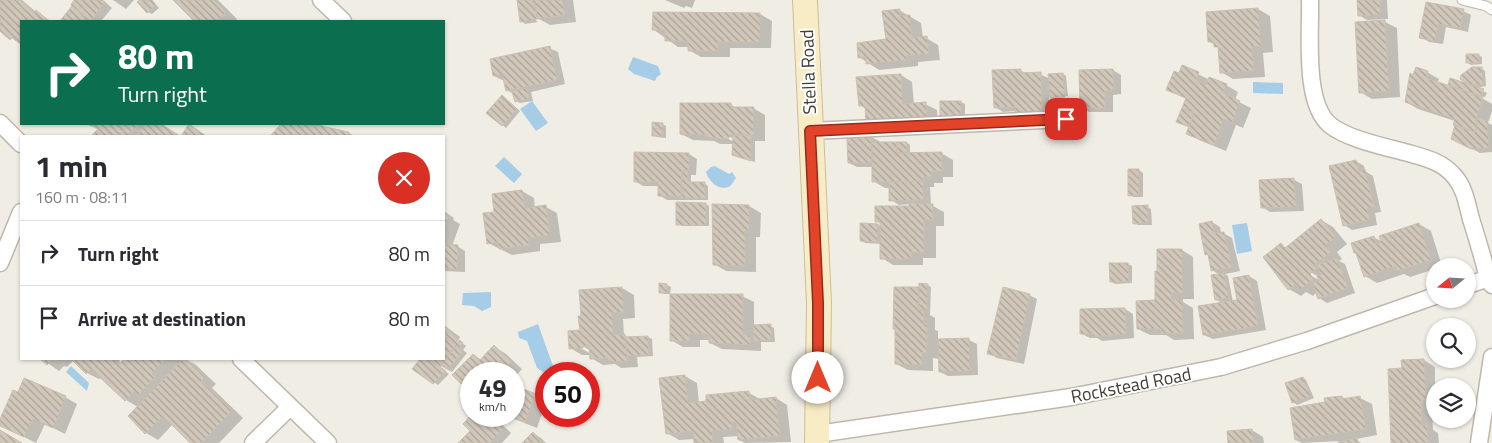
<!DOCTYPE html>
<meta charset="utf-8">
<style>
body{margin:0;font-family:"Titillium Web",sans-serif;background:#f2f2f3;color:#2b2b33;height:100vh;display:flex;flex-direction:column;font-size:19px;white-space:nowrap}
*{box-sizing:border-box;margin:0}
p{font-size:16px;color:#7c7c81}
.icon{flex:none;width:28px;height:28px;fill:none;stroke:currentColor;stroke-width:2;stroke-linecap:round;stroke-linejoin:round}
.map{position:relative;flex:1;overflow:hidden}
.sheet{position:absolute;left:20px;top:135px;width:425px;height:225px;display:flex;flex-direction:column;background:#fff;border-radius:0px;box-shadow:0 1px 4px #0004}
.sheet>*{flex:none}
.hud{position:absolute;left:20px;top:20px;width:425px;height:105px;border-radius:0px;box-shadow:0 1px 4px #0004;background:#0b6e4f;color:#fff;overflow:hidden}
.needle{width:32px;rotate:252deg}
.tools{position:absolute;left:1426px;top:258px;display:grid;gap:10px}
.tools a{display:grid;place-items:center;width:50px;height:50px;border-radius:50%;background:#fff;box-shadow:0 1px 4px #0004;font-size:25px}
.speed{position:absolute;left:460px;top:362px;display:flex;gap:10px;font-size:25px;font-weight:700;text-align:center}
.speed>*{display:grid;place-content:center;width:65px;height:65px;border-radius:50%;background:#fff;box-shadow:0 1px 4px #0004;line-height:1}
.speed small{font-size:12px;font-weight:400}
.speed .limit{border:8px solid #d22;background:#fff;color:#111}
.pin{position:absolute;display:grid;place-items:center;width:42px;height:42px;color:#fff;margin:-21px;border-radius:10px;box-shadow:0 2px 8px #0006}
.me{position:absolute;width:55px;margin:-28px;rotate:0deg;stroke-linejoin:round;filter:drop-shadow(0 0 4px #0008)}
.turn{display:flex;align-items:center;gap:18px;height:105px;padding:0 15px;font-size:22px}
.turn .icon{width:65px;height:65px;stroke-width:2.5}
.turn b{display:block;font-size:35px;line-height:42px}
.round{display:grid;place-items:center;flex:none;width:52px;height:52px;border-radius:26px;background:#f2f2f3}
.summary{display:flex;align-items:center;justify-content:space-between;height:85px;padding:0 15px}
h1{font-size:30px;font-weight:700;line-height:38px}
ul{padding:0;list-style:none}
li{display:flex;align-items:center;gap:15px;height:65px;padding:0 15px;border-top:1px solid #e1e1e2}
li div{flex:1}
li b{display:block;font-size:19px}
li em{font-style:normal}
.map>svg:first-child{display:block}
</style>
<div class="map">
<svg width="1492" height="443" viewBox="0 0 1492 443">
<defs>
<pattern id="building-back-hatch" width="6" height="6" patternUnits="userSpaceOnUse" patternTransform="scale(1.25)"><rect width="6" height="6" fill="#d1c8bb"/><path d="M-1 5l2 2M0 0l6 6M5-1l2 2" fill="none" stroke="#aba499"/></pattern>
</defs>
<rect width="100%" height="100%" fill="#f0ede5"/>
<!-- water -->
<path fill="#a6cde8" d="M633 57 658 66 661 74 657 77 655 81 634 74 628 69Z
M1253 82 1283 83V94L1253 93Z
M532 101 548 123 536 131 520 109Z
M504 157 522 174 514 183 495 166Z
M715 166 729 174 732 172 736 178C733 181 732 186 728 187 718 191 708 180 706 172L711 167Z
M1247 223 1252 251 1237 254 1232 225Z
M491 292V307L482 311 474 306 462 305 463 293Z
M538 324 553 366 543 372 537 368 527 341 519 338 518 332Z
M71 366 89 383 87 391 66 372Z"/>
<!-- shadow -->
<path fill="#0003" fill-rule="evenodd" d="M1 0H22L36 12 51 21H21V45L0 29Z
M77 0H103L112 8 101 21H62Z
M113 0H134L126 9Z
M142 0H152L159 8 152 14 148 12Z
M175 0H218L237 19 235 21H196Z
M518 0H573L576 22 550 25 532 15 531 17 538 22 525 24 521 21Z
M665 0H695L692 8 686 6 684 8Z
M1358 0H1387L1388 19 1367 20 1359 15Z
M1427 4 1463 11 1471 15 1468 32 1446 27 1443 44 1429 42 1421 37Z
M1258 9 1270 16 1273 52 1263 53 1265 77 1233 79 1221 72 1219 48 1209 41Z
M899 10 921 23 923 38H926L938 45 940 60 918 62V66L879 70 859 57 887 41Z
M760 14 772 21 771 48H730V57H701L689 50V47H678L654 30Z
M1385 22 1397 28 1400 97 1372 99 1360 92Z
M549 48 558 52 565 84 531 92 533 101 520 103 516 101 515 95 507 90 505 80H502L494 76Z
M1478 55 1482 57V64L1471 65 1467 62Z
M1183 67 1210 80 1226 85 1238 92 1235 100 1251 108 1243 128 1236 125 1226 151 1199 140 1188 133 1190 127 1187 99 1167 90 1180 75Z
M1481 68 1485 71 1486 86 1476 88 1487 93 1485 97 1481 96 1480 97 1492 104V111L1488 123 1492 125V152L1480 153 1461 143 1455 121 1418 109 1406 102 1414 76 1427 72 1439 79 1437 83 1456 88 1449 84 1466 85 1461 77Z
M1020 70 1027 74H1040L1050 79 1063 74 1066 76 1068 96 1053 97V99L1049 96 1050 117 1016 111 1003 112 995 107Z
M1113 70 1121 75V94L1113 95V112H1089L1081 108Z
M901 75 912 82 914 104H925L937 110 938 126 866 109 860 105Z
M506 99 520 111 506 128 488 113Z
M961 102 965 104V120L942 118Z
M731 105 737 108H753L765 115V141H755V162L734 155V144H720L714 141 693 140 681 134ZM725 134 734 139V142L723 136Z
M89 124H160L179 136H138V134L136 136H93L99 129Z
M283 124H321L326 128 349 133 354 136H271Z
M662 124 666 126V138L657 137 653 135Z
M871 137 879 141V143H907L910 145V154L941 153 953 160V177H943V183H934V187H930L931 205 944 212V226H936V258H923V265H893L882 258V244L865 243 861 240 878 225 882 227V224L876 221 910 208V204L899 205 891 200 890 188H885L873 181V167H857L849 163Z
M689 154 697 159 696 175H691V183H704L708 186V200H667L659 195V186H643L635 181Z
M1356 161 1364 166 1365 171 1373 176 1381 212 1375 213 1377 225 1352 230 1344 225Z
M1139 170 1143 173V197H1133L1130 195Z
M1294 180 1302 184 1304 211 1270 212 1262 207 1261 181Z
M522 191 534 198 535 208 546 207 557 213 561 242 540 244V251L512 255 488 243 496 213Z
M705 204 709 206V226H682L678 224Z
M749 206 761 213 760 237H756V272L726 271 714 264Z
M1147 207 1151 209 1152 225H1138L1134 223Z
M444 211 454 218 453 220 460 224 452 246H457L465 251V272L444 271V245H450L444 243Z
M1321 220 1333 227 1347 244 1337 252 1342 259 1339 261 1345 264 1355 293 1327 303 1319 298 1317 292 1313 296 1306 292 1301 296 1289 289 1265 257 1281 245 1287 248ZM1305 269 1319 277V280L1304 272Z
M1212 222 1220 227 1221 233H1223L1232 238 1240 271 1225 274 1228 276 1233 302 1238 301 1249 276 1257 281 1266 330 1213 339 1204 335 1223 303 1216 300 1220 275 1212 270 1210 256 1206 254Z
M1419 224 1431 231 1442 266H1435V269L1410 277 1404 274 1377 283 1365 276 1358 254 1355 253 1373 237 1383 242Z
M1182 250 1193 257 1194 299H1183V302L1193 308 1194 339 1174 340 1166 335H1150L1138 329 1157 302Z
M1128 264 1132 266V283L1115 284 1111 281Z
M667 285 671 287 670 294H664L660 292Z
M927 285 931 287 930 315 935 318V330L938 331V341L969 340 977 344 978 375 948 376 940 372V359L933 358V371L908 370 896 364 918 288Z
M622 288 634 295 635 318 623 319 624 335 629 338 648 337 652 339 653 356 637 357 638 367 621 368 615 364 603 365 591 358V355H582L570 348 581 331ZM579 344 591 351V354L577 346Z
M1029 295 1037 299 1024 364 997 358 989 353Z
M742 296 754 302V326H770L774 328 775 342H761V351L722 349 710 343V340H700V347H683L671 340Z
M1125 309 1133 314 1134 338 1102 341 1097 338H1090L1082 334Z
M444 325 460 337 458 340 466 346 463 350 467 353 452 372 439 365 438 366 449 374 438 385 414 369 422 359H444Z
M495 347 506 354 522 369 514 378V374H471V392L468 389 470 387 462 383 473 355 482 360Z
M42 359H121L119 361 122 364 126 359H185L196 365 216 384 212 388 243 418 219 443H192L173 424 158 440 146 433 129 416 138 407 126 400 101 377 99 379 87 373 74 360 67 367 64 366 59 371Z
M1424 360 1435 367V406L1432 407 1433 430 1438 433 1439 443H1392L1403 370Z
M685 376 697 383 699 403 749 393 760 399 776 398 787 405 791 442 745 443 739 440V436L723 437 724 443H696L695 439 679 440 667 433Z
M1303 378 1306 380 1314 398 1297 405 1293 402Z
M514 387 535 395 546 401 537 428 507 416H514Z
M65 397 77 404 65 434 45 424 36 443 0 425V423Z
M1342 397 1347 400 1360 398 1372 404 1377 435 1356 439 1361 443H1339V441L1302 443 1296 440 1326 403Z
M472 416H493L511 433 502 443H460L472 431Z
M1252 430 1263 437 1264 443H1229Z
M533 433 541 438 546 443H524Z"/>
<!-- building -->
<path fill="url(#building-back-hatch)" stroke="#cbc0af" d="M0 0H20L34 13 36 10 49 21H21V44L13 37 10 40 0 31Z
M74 0H102L105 2 91 21 71 5Z
M140 0H152L156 5 147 13 137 2Z
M173 0H214L226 12 217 21H194Z
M517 0H532L533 3H535L537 19 520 22Z
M532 0H562L565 15 537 19 535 3H533Z
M1357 0H1380V15L1358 16Z
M1426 2 1464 9 1460 28 1438 24 1435 41 1419 38Z
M72 6 89 20 88 21H60Z
M1258 8 1261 46 1252 47 1254 71 1220 73 1218 47H1214V42H1208L1206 12Z
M900 9V16L910 15 912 38 927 36 929 54 906 56 907 60 866 64V57L858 58 857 43 886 39 882 11Z
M653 12 760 13V42H718V51H688V41H665V30H652Z
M1385 20 1389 91 1359 93 1355 22Z
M550 46 557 80 506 91 502 74 493 76 490 59Z
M1466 54H1479V63H1466Z
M1182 65 1199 72 1196 81 1206 85 1209 77 1227 84 1223 93 1240 101 1232 123 1224 119 1214 145 1186 134 1194 113 1182 108 1186 98 1166 90 1174 71 1179 73Z
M1416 67 1428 71 1426 78 1483 97 1475 123 1477 124 1475 132 1453 125 1455 119 1405 102 1410 73 1413 75Z
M1472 67H1482L1483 85H1469L1460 79 1461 75Z
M1021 69V73L1041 72 1042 113 1015 114V107L994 108 992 70Z
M1113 69 1114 90 1105 91V108H1080L1079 70Z
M1063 73 1065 97 1050 98 1048 74Z
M901 74 903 104 926 102 927 119 866 123 865 106H859L856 77Z
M1450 78 1484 89 1481 96 1448 85Z
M527 88 529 99 515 102 512 91Z
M502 95 517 109 502 126 486 113Z
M940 101H961V119H940Z
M680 103H731L732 107H754L753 135H730L729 138H707V135L680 134Z
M1182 108 1194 113 1189 127 1176 122Z
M1478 118 1487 121 1489 148 1471 149 1451 139 1455 125 1475 132 1477 124 1475 123Z
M652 122 663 123 662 136H652Z
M87 124H99L112 136H91L98 129Z
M99 124H130L118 136H112Z
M130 124H139L127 136H118Z
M145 124H161L180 136H137Z
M189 124 206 136H181Z
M281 124H312L310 126 316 127V125L349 132 348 136H270Z
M733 135H751V161L732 155Z
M871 136 872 163H848L847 137Z
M872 142H897V153L942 152V171H932V177H923V181L872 182Z
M897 142H907V153H897Z
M634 152 689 153V171H682L681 196H658V182H634Z
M1356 160 1359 171 1365 169 1374 207 1367 209 1370 220 1343 226 1329 166Z
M1128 169H1139V195L1128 196Z
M682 171H688V182H705V198H680L681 196Z
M1294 178 1296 207 1261 208 1259 180Z
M923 181V200L889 201V182Z
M522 190 525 208 546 205 550 235 528 238 529 245 499 249 498 242 487 244 483 213 494 212 492 194Z
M676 202 706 203V225H676Z
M909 203 933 204V220H924V252H911L912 259H880V222H875V206H909Z
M712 204 749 205V231H745V266L713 265Z
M1148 205V223L1133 224 1132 206Z
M444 214 449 216 444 230Z
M1321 219 1336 237 1326 245 1331 252 1315 264 1317 268 1310 274 1314 279 1300 290 1296 284 1288 290 1263 257 1281 243 1285 248Z
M1212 221 1214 233 1224 232 1232 267 1211 271 1208 254 1205 255 1199 224Z
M860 223 878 224 877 242 860 241Z
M1419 223 1431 260 1397 271 1396 266 1364 277 1356 253H1354L1351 243 1374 236 1376 244 1381 242 1379 236Z
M444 244 458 245 457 269 444 268Z
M1157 249H1182L1183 293H1171L1172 300H1182L1183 333 1161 334V329H1137L1136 301 1155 300V271H1157Z
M1337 258 1348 288 1318 299 1312 283 1319 281 1317 276 1321 275 1317 265Z
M1109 263H1128L1129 282H1110Z
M1224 273 1229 298 1215 300 1211 275Z
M1249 275 1258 326 1203 335 1198 306 1237 300 1233 278Z
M659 283 667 284V293H659Z
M919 283 928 284 927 311 918 310Z
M622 287 624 312 612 313 613 335 625 334 627 361 609 362 608 358 590 359 589 346H583V348L569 349 568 331 580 330 578 316H581L579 290Z
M894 287H919L918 310H924V324L927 323V353L922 352V365L895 364V329H893Z
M1003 287 1030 294 1016 360 987 354Z
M670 294H743V335H750V345L709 343V334H689V341H670Z
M1125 308 1126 334 1092 337V334H1080V309Z
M771 324V340L754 341 753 325Z
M444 326 449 330 444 336 456 345 440 367 429 359H444Z
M448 331 463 343 459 349 463 352 448 369 442 364 456 345 444 336Z
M648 336 649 355 627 356 625 337Z
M969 338 970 371 939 372 938 339Z
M494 345 511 362 500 374H471V383L466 378 461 384 452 375 473 354 480 360Z
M40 359H58L55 362 53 359 47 365Z
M71 359H113L119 364 124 359H166L152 373 155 377 138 395 134 391 125 401 91 369 86 374Z
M183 359H186L205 377 201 381 232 411 201 443H190L163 416 145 434 128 416Z
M420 359H429L446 371 433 384 412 369Z
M1424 359 1426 400 1421 401 1422 425H1427L1428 443H1391L1388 369 1402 368 1401 360Z
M685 375 688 403 706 401V395L749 391 750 400 776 397 780 436 738 440 736 422H732V429L712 431 713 442 694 443 693 431 666 434 659 378Z
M1303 377 1311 396 1292 403 1285 383Z
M24 378 66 396 53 428 33 419 24 437 0 426V419L13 390 18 392Z
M514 385 536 394 525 422 509 416H514Z
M1342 396V399L1360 396 1366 429 1295 440 1290 408 1325 402 1324 398Z
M471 415 491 416 504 428 490 443H458L470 431 463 424Z
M1252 429 1253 443H1228L1227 431Z
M0 430 22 443H0Z
M533 432 543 443H522Z
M1357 438 1358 443H1338V442Z"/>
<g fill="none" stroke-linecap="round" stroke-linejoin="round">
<defs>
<path id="lane" d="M1462 0 1486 6 1492 10"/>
<path id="street" d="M321 0 343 21
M1310 0C1311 32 1303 103 1330 125 1347 139 1386 147 1408 153 1426 158 1443 162 1455 177 1465 189 1467 204 1471 219 1477 238 1483 258 1488 278L1492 285
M0 123 21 144
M811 131 1066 119
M0 263 21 212
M1468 285 1492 277
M241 359 328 443
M818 434 1071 397 1221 367 1307 341 1435 296
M253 443 290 407
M1479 443 1492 357"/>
<path id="secondary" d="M805 0 819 303 817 443"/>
</defs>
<!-- lane casing -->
<use href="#lane" stroke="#beb7ab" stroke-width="11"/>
<!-- street casing -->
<use href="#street" stroke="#beb7ab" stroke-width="19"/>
<!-- secondary casing -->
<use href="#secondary" stroke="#ccbe98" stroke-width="26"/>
<!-- lane -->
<use href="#lane" stroke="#fff" stroke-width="9"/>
<!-- street -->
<use href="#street" stroke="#fff" stroke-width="16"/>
<!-- secondary -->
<use href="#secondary" stroke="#f8ecc6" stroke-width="24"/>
</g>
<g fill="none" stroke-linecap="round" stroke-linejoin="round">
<defs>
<path id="route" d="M818 378V303L810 131 1066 119"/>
</defs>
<!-- route casing -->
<use href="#route" stroke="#942c1b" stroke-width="12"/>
<!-- route -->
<use href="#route" stroke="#e34429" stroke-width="9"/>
</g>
<g text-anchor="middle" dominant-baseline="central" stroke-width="4" stroke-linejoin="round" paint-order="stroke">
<!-- street labels -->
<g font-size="18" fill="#423d35" stroke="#fff">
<text transform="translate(808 72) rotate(-92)">Stella Road</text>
<text transform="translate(1131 385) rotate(-11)">Rockstead Road</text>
</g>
</g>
</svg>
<div class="tools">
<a><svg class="needle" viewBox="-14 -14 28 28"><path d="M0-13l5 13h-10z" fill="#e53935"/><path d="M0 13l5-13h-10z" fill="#7c7c81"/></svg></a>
<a><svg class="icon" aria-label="search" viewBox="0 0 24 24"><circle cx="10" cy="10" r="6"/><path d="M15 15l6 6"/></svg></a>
<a><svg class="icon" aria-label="layers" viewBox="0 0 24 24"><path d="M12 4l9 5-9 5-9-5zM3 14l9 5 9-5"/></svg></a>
</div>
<div class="speed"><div>49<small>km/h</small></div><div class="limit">50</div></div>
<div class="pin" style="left:1066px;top:119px;background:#d93025"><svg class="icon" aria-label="arrive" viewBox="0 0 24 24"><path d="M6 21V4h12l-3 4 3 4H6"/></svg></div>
<svg class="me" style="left:818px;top:378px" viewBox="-20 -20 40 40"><circle r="19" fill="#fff"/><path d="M0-13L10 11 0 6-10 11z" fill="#e34429"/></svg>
<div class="hud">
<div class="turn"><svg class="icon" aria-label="right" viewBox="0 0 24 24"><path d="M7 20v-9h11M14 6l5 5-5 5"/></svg><div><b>80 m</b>Turn right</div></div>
</div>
<section class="sheet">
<div class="summary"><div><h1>1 min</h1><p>160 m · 08:11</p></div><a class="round" style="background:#d93025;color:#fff"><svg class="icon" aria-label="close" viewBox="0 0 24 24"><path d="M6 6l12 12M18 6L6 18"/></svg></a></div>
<ul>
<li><svg class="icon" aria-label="right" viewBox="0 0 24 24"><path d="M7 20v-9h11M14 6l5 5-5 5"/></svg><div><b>Turn right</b></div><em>80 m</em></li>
<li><svg class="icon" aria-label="arrive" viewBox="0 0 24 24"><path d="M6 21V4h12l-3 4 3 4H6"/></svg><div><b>Arrive at destination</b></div><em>80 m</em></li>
</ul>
</section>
</div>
